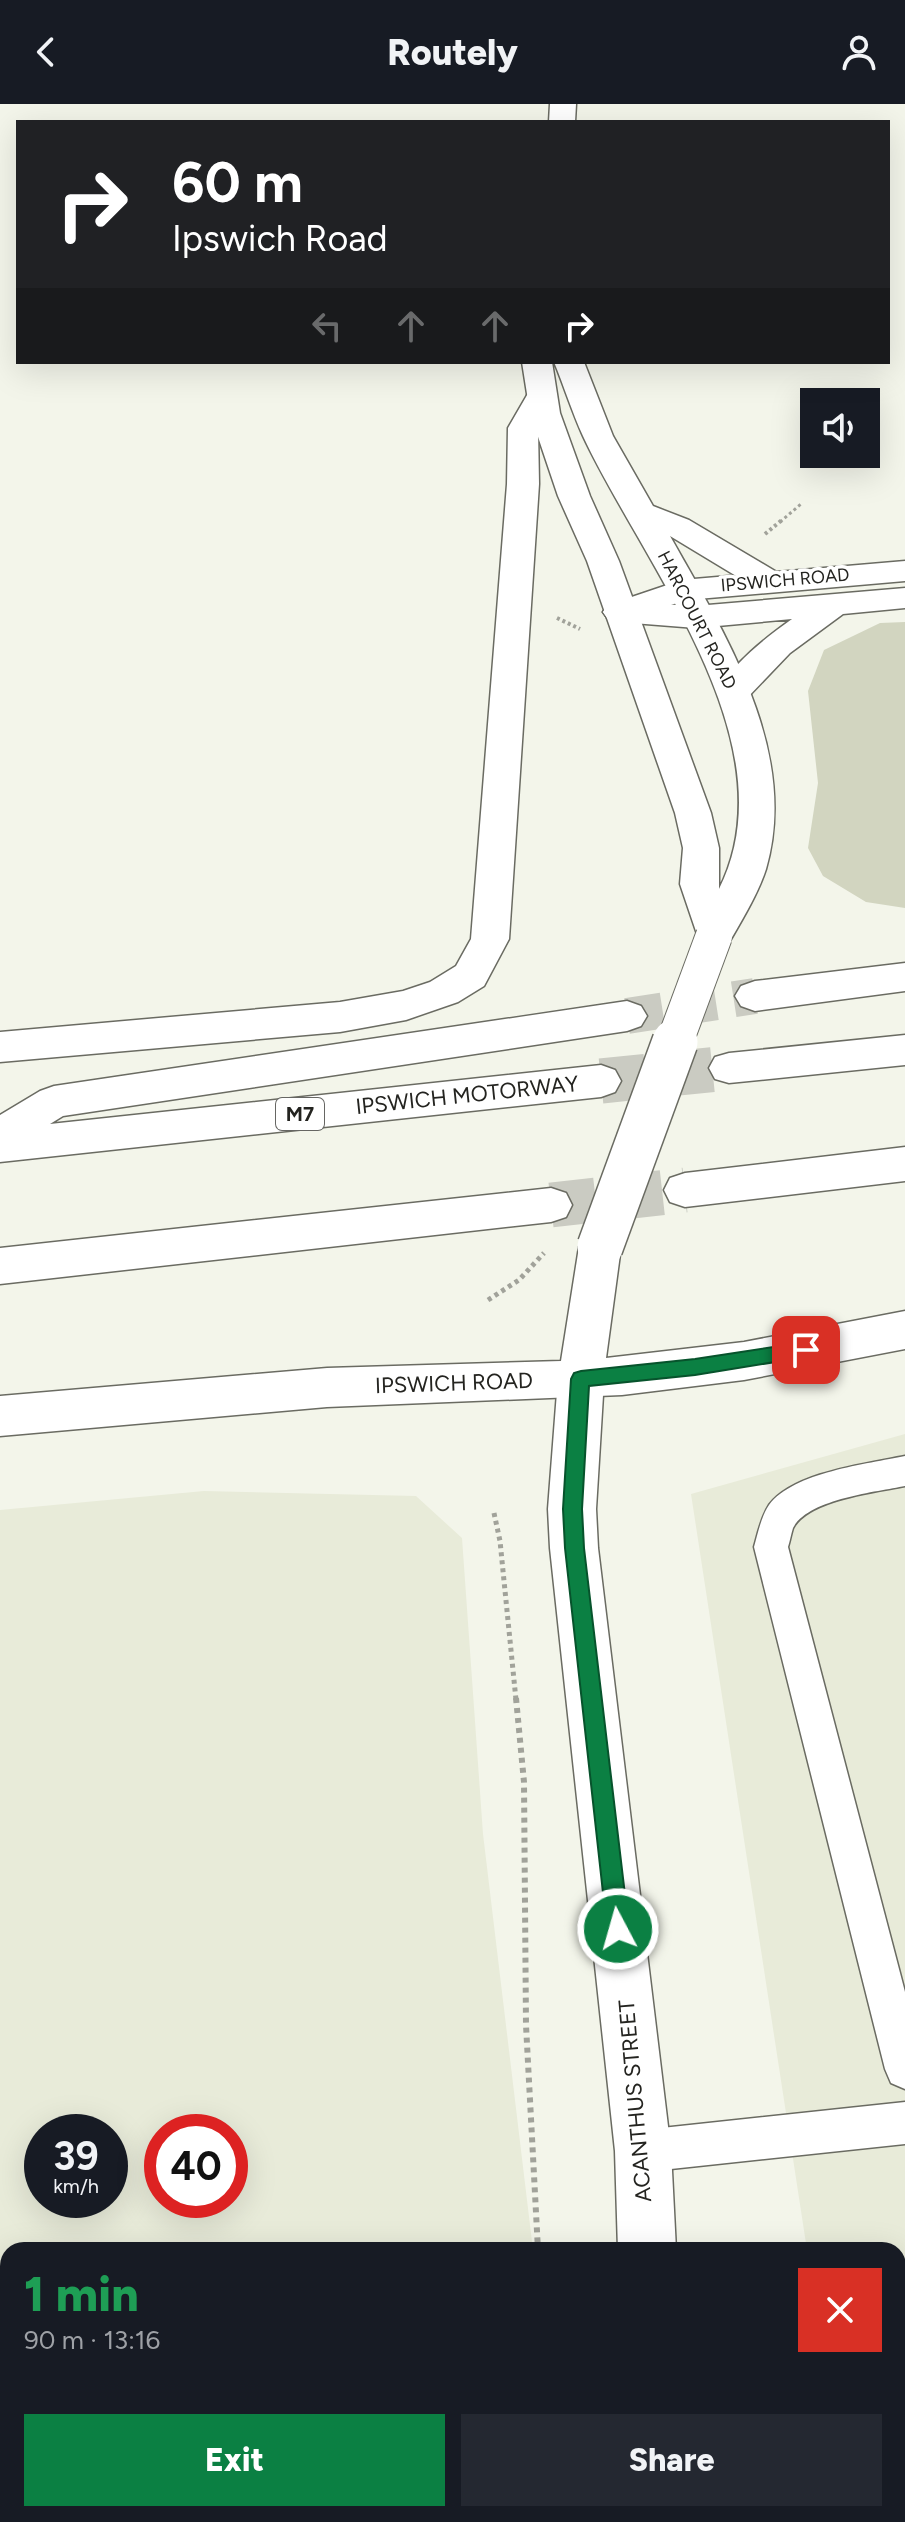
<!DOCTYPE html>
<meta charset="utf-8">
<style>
body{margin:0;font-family:Figtree,sans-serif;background:#242831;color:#f1f3f6;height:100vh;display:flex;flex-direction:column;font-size:30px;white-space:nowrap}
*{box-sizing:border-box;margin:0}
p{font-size:26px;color:#9ea1a6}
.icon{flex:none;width:44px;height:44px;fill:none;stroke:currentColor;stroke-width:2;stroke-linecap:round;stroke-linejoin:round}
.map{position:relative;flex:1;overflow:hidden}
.details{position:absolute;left:0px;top:2138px;width:906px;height:280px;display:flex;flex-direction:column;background:#171b24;border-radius:24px 24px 0 0;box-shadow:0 8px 32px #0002}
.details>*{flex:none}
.top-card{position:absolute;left:16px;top:16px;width:874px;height:244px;border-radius:0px;box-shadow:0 8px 32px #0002;background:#202124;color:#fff;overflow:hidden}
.fabs{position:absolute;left:800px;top:284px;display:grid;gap:16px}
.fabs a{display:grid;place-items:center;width:80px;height:80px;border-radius:0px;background:#171b24;box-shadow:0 8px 32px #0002;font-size:40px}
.speed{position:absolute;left:24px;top:2010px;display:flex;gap:16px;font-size:40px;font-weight:700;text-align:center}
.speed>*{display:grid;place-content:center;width:104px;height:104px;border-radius:50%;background:#171b24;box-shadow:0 8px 32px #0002;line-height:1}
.speed small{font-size:20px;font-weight:400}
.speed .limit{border:12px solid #d22;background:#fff;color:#111}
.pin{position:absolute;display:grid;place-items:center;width:68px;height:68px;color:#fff;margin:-34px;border-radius:16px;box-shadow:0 4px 12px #0006}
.me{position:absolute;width:88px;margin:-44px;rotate:354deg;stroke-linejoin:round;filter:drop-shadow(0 0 6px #0008)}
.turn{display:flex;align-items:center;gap:28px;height:168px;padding:0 24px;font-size:36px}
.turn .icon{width:104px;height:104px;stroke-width:2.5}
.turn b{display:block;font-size:56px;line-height:68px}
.lanes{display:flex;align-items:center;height:76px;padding:0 24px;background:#0003;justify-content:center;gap:40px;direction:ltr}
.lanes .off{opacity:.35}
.round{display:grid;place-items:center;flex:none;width:84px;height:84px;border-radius:0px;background:#242831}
.headline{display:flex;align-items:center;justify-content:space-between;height:136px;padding:0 24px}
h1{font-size:48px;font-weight:800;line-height:60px;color:#1e9e55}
.action{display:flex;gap:16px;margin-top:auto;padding:16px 24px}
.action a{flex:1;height:92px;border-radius:0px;background:#0b8043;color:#fff;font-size:32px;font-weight:800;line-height:92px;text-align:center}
.action a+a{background:#242831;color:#f1f3f6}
header{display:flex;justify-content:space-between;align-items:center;height:104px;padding:0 24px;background:#171b24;font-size:36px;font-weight:800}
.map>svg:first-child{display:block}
</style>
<header><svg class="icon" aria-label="back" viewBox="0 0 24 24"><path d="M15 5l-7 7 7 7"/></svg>Routely<svg class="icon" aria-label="person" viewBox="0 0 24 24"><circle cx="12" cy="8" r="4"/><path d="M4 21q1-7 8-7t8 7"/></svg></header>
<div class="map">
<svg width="905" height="2418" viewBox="0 0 905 2418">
<rect width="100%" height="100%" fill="#f3f5ea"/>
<!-- built -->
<path fill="#e8ebd9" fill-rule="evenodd" d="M905 1330V2418H849L847 2410H898V2146H807L691 1390Z
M204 1387 416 1392 462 1434 483 1730 533 2146H8V2410H565L566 2418H0V1406ZM42 2028H110V2096H42ZM162 2028H230V2096H162Z"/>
<!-- green -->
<path fill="#d2d5c0" d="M905 518V804L866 798 823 772 808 744 818 679 808 587 824 546 880 519Z"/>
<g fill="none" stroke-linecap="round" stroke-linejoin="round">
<!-- motorway-tunnel-far1 -->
<path stroke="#cacbc2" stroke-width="36" stroke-dasharray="36 18" stroke-linecap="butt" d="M627 912 755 892"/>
<!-- motorway-tunnel -->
<path stroke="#cacbc2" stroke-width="45" stroke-dasharray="45 22" stroke-linecap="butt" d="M601 977 729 964
M551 1101 685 1086"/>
<defs>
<path id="service" d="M905 1352V1382C876 1388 808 1395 793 1424 791 1430 790 1437 788 1443L905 1888V1985L891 1979 885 1965 754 1443C758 1429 761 1413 769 1401 794 1368 867 1360 905 1352Z
M905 1998V2040L643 2068 628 2062 622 2047 628 2032 643 2026Z"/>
<path id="minor" d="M541 283 552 286 556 292 538 324 539 380 509 835 484 882 458 898 406 916 340 928 0 958V928L340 898 403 887 430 878 456 862 471 835 507 380 508 324 530 286Z
M905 457V477L686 496 620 518 608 515 603 508 608 501 682 476Z"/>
<path id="tertiary" d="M581 1256 597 1261 604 1275 596 1405 598 1444 671 2047 676 2146H618L615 2047 550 1444 548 1405 558 1275 565 1261Z
M642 2410H704V2418H642Z"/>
<path id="secondary" d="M550 0H576L575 18H549Z
M522 258H552L560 309 590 392 619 457 711 709 719 744V785C793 639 642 459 583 332 572 308 564 282 554 258H584L613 332 653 402 689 416 780 470 784 477 780 484 768 487 756 484 670 432C725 530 800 648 766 765 758 790 741 818 727 842L714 846 701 842 680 780 683 744 675 709 587 457 558 392 530 309Z
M600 1125 615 1131 621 1143 606 1254 744 1238 905 1207V1245L744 1276 622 1291 327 1303 0 1332V1292L327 1264 561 1257 579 1143 585 1131Z"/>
<path id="motorway" d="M905 484V504L843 510 790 549 746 595 734 598 722 595 717 587C735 558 764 535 792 515L696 524 620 518 608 515 603 508 608 501 620 498 696 502Z
M905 859V887L755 907 741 902 735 892 741 882 755 877Z
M627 897 641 902 647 912 641 922 627 927 63 1012 50 1020 601 961 615 966 621 977 615 988 601 993 0 1058V1011L40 987 54 982Z
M905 931V961L729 979 715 975 709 964 715 953 729 949Z
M905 1043V1077L685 1103 670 1098 664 1086 670 1074 685 1069Z
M551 1084 566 1089 572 1101 566 1113 551 1118 0 1180V1144Z"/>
</defs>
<!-- service casing -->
<use href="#service" stroke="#6a6b62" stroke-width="3"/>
<!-- minor casing -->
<use href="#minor" stroke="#6a6b62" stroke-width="3"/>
<!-- tertiary casing -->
<use href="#tertiary" stroke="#6a6b62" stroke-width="3"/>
<!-- secondary casing -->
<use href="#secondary" stroke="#6a6b62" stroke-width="3"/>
<!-- motorway casing -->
<use href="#motorway" stroke="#6a6b62" stroke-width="3"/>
<!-- path-far3 -->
<path stroke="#a1a29a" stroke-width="3" stroke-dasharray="3 3" stroke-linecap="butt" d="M780 418 801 400"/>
<!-- path-far2 -->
<path stroke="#a1a29a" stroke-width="4" stroke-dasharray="3 3" stroke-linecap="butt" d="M765 430 782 416
M557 514 580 525"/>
<!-- path-far1 -->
<path stroke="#a1a29a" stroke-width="5" stroke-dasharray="4 4" stroke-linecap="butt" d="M488 1196 519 1176 544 1149
M494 1409 500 1437 516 1596"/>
<!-- path -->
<path stroke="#a1a29a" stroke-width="6" stroke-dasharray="5 5" stroke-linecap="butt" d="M516 1594 524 1678 526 1921 538 2146
M559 2410 560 2418"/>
<!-- service -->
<use href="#service" fill="#fff" fill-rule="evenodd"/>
<!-- minor -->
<use href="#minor" fill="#fff" fill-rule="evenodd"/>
<!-- tertiary -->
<use href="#tertiary" fill="#fff" fill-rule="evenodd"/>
<!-- secondary -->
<use href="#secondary" fill="#fff" fill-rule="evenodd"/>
<!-- motorway -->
<use href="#motorway" fill="#fff" fill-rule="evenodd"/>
<defs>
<path id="secondary-bridge-far1" d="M674 940 714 832"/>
<path id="secondary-bridge" d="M600 1143 675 938"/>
</defs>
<!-- secondary-bridge-far1 casing -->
<use href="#secondary-bridge-far1" stroke="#6a6b62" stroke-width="38" stroke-linecap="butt"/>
<!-- secondary-bridge casing -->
<use href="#secondary-bridge" stroke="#6a6b62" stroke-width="48" stroke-linecap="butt"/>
<!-- secondary-bridge-far1 -->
<use href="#secondary-bridge-far1" stroke="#fff" stroke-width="36"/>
<!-- secondary-bridge -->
<use href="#secondary-bridge" stroke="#fff" stroke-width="45"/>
</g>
<!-- route -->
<path fill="#0b8043" stroke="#07532c" stroke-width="2" d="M806 1238 812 1240 815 1246 812 1251 806 1253 695 1271 589 1282 582 1405 584 1444 629 1825 626 1833 618 1836 610 1833 607 1825 565 1444 563 1405 571 1275 574 1269 581 1267 695 1255Z"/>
<g text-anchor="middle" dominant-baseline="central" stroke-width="7" stroke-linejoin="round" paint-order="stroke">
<!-- far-street labels -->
<g font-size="18" fill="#242420" stroke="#fff">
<text transform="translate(785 476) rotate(-5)">IPSWICH ROAD</text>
<text transform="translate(697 516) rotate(63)">HARCOURT ROAD</text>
</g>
<!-- shield labels -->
<rect fill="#fff" stroke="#666663" stroke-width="2" x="276" y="994" width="48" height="32" rx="6"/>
<g font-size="20" font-weight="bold" fill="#242420">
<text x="300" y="1010">M7</text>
</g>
<!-- street labels -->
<g font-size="22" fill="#242420" stroke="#fff">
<text transform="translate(467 991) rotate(-6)">IPSWICH MOTORWAY</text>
<text transform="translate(454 1279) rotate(-2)">IPSWICH ROAD</text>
<text transform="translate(635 1997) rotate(-95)">ACANTHUS STREET</text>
</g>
</g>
</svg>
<div class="fabs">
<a><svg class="icon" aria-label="sound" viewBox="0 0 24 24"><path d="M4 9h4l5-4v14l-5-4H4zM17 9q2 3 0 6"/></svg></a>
</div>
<div class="speed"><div>39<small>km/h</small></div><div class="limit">40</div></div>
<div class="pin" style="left:806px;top:1246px;background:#d93025"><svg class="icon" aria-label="arrive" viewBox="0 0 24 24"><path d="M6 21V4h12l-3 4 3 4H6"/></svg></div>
<svg class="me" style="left:618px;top:1825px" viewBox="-20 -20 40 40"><circle r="17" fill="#0b8043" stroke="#fff" stroke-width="3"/><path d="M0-11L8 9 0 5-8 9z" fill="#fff"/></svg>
<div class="top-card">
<div class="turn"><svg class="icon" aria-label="right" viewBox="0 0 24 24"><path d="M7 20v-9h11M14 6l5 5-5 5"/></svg><div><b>60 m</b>Ipswich Road</div></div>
<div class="lanes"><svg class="icon off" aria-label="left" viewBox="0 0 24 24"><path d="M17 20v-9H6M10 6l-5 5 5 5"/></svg><svg class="icon off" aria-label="ahead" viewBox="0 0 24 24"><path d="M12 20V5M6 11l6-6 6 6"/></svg><svg class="icon off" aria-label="ahead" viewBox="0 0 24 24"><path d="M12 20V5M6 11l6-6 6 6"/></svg><svg class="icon" aria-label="right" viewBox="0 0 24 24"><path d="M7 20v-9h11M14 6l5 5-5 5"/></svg></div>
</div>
<section class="details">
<div class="headline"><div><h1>1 min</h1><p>90 m · 13:16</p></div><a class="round" style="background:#d93025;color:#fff"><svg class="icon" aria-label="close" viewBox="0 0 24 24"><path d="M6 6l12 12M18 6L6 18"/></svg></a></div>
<div class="action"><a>Exit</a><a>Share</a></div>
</section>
</div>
